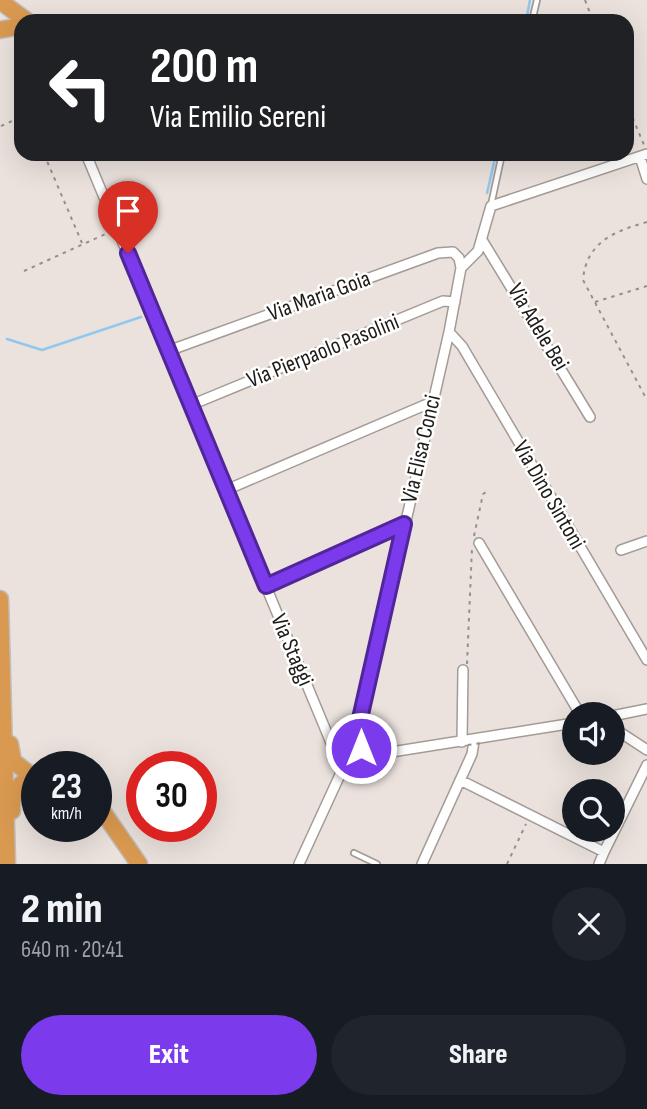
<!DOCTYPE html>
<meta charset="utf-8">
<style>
body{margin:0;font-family:"Sofia Sans Condensed",sans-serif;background:#20242c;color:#f1f3f6;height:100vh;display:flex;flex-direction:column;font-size:26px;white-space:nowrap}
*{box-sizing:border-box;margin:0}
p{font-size:23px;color:#9ea1a6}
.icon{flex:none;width:38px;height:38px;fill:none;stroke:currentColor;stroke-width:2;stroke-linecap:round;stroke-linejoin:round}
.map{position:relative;height:864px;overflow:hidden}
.panel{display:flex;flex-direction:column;background:#171b24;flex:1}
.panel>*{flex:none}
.guide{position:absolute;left:14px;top:14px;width:620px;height:147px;border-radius:21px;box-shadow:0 7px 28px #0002;background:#202124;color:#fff;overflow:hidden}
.buttons{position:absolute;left:562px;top:702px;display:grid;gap:14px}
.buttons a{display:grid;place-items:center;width:63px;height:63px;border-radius:50%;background:#171b24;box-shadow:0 7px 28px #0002;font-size:35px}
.speed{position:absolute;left:21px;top:751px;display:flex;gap:14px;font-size:35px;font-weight:700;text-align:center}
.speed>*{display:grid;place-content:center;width:91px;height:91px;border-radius:50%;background:#171b24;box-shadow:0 7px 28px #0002;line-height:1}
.speed small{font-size:18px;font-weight:400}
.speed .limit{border:10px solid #d22;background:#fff;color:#111}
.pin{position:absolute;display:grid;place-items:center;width:60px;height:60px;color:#fff;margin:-72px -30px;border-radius:50% 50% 50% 0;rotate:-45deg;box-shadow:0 0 7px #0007}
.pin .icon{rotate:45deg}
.me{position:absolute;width:77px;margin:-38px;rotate:0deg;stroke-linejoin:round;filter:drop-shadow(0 0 5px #0008)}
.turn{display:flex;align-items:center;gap:24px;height:147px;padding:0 21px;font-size:32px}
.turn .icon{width:91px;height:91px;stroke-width:2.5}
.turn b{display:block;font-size:49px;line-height:60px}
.round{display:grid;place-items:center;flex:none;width:74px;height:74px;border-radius:37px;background:#20242c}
.summary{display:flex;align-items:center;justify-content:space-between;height:119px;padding:0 21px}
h1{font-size:42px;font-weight:800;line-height:52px}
.button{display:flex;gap:14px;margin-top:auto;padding:14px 21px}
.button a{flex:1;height:80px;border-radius:42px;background:#7c3aed;color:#fff;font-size:28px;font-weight:800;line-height:80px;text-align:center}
.button a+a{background:#20242c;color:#f1f3f6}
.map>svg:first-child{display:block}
</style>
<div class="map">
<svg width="647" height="864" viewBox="0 0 647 864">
<rect width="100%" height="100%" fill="#ebe2dd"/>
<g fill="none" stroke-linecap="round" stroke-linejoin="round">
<!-- stream -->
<path stroke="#91c7ef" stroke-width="2.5" d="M526 21 530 0
M487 193 496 154
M7 339 42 350 141 317"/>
<defs>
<path id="lane" d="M532 21 537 0
M491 205 502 154
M354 853 377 864"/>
<path id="street" d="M86 154 334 750 339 756
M640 157 647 179
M482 240 590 417
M461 268 478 251 491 206 647 154
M449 332 462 346 647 660
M168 351 438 253 453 252 459 258 461 268 449 332 360 723 358 733 362 744 358 752
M191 405 443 301 455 302
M226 490 432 402
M479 543 580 714
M621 550 647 541
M266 586 404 524
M612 716 647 709
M612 727 647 750
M331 742 346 740 358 733
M462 742 463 670
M339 757a10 10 0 1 1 20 0a10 10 0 1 1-20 0Z
M360 757 574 723
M460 780 604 852 647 765
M299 864 344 766
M422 864 472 754 474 741
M599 864 604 852"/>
<path id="highway" d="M0 1 27 21
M0 30 21 26
M0 599 7 864
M10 744 13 761 33 777
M96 802 139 864
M12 811C11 794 19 780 37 776"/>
</defs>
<!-- lane casing -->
<use href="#lane" stroke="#a39b95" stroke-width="8"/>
<!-- street casing -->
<use href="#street" stroke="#a39b95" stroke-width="12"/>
<!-- highway casing -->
<use href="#highway" stroke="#c0bfbf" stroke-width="19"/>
<!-- path -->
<path stroke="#96908c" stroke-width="2" stroke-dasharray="3.5 5" stroke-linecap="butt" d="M585 0 593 21
M626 102 644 145
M1 126 21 117
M44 154 82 243
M647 222C615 231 586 242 583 280L647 400
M24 271 110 232
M595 302 647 286
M474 536 483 494 488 491
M467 664 472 548
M507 864 526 824"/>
<!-- lane -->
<use href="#lane" stroke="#fff" stroke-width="4.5"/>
<!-- street -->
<use href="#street" stroke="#fff" stroke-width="9"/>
<!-- highway -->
<use href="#highway" stroke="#da9950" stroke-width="16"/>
<!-- path-bridge -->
<path stroke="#96908c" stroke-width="2" stroke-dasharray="3.5 5" stroke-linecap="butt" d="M468 745 481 743"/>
</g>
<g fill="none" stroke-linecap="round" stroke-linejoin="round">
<defs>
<path id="route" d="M128 253 266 586 404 524 359 723 361 748"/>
</defs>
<!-- route casing -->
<use href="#route" stroke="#51269a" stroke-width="18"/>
<!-- route -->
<use href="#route" stroke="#7c3aed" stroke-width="12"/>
</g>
<g text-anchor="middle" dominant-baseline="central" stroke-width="5" stroke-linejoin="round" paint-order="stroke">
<!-- street labels -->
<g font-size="23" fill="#1e1b19" stroke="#fff">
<text transform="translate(319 296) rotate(-20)">Via Maria Goia</text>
<text transform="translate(538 327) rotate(59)">Via Adele Bei</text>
<text transform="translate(323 351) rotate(-22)">Via Pierpaolo Pasolini</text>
<text transform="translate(421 449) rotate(-77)">Via Elisa Conci</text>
<text transform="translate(549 495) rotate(60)">Via Dino Sintoni</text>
<text transform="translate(292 650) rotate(67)">Via Staggi</text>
</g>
</g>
</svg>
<div class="buttons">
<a><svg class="icon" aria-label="sound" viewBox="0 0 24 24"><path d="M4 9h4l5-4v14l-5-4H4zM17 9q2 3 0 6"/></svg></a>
<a><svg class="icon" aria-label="search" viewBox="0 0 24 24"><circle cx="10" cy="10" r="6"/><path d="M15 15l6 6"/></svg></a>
</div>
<div class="speed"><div>23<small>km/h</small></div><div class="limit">30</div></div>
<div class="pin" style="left:128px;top:253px;background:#d93025"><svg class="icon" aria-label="arrive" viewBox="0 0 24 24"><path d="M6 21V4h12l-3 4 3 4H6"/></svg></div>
<svg class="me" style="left:361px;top:748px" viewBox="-20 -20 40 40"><circle r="17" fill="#7c3aed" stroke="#fff" stroke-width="3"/><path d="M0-11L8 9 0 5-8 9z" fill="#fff"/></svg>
<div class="guide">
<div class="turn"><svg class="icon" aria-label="left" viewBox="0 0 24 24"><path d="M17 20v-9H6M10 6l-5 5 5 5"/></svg><div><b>200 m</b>Via Emilio Sereni</div></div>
</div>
</div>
<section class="panel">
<div class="summary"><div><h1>2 min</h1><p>640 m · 20:41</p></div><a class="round"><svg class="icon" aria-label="close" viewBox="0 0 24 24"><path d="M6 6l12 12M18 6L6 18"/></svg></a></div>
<div class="button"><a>Exit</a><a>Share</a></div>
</section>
